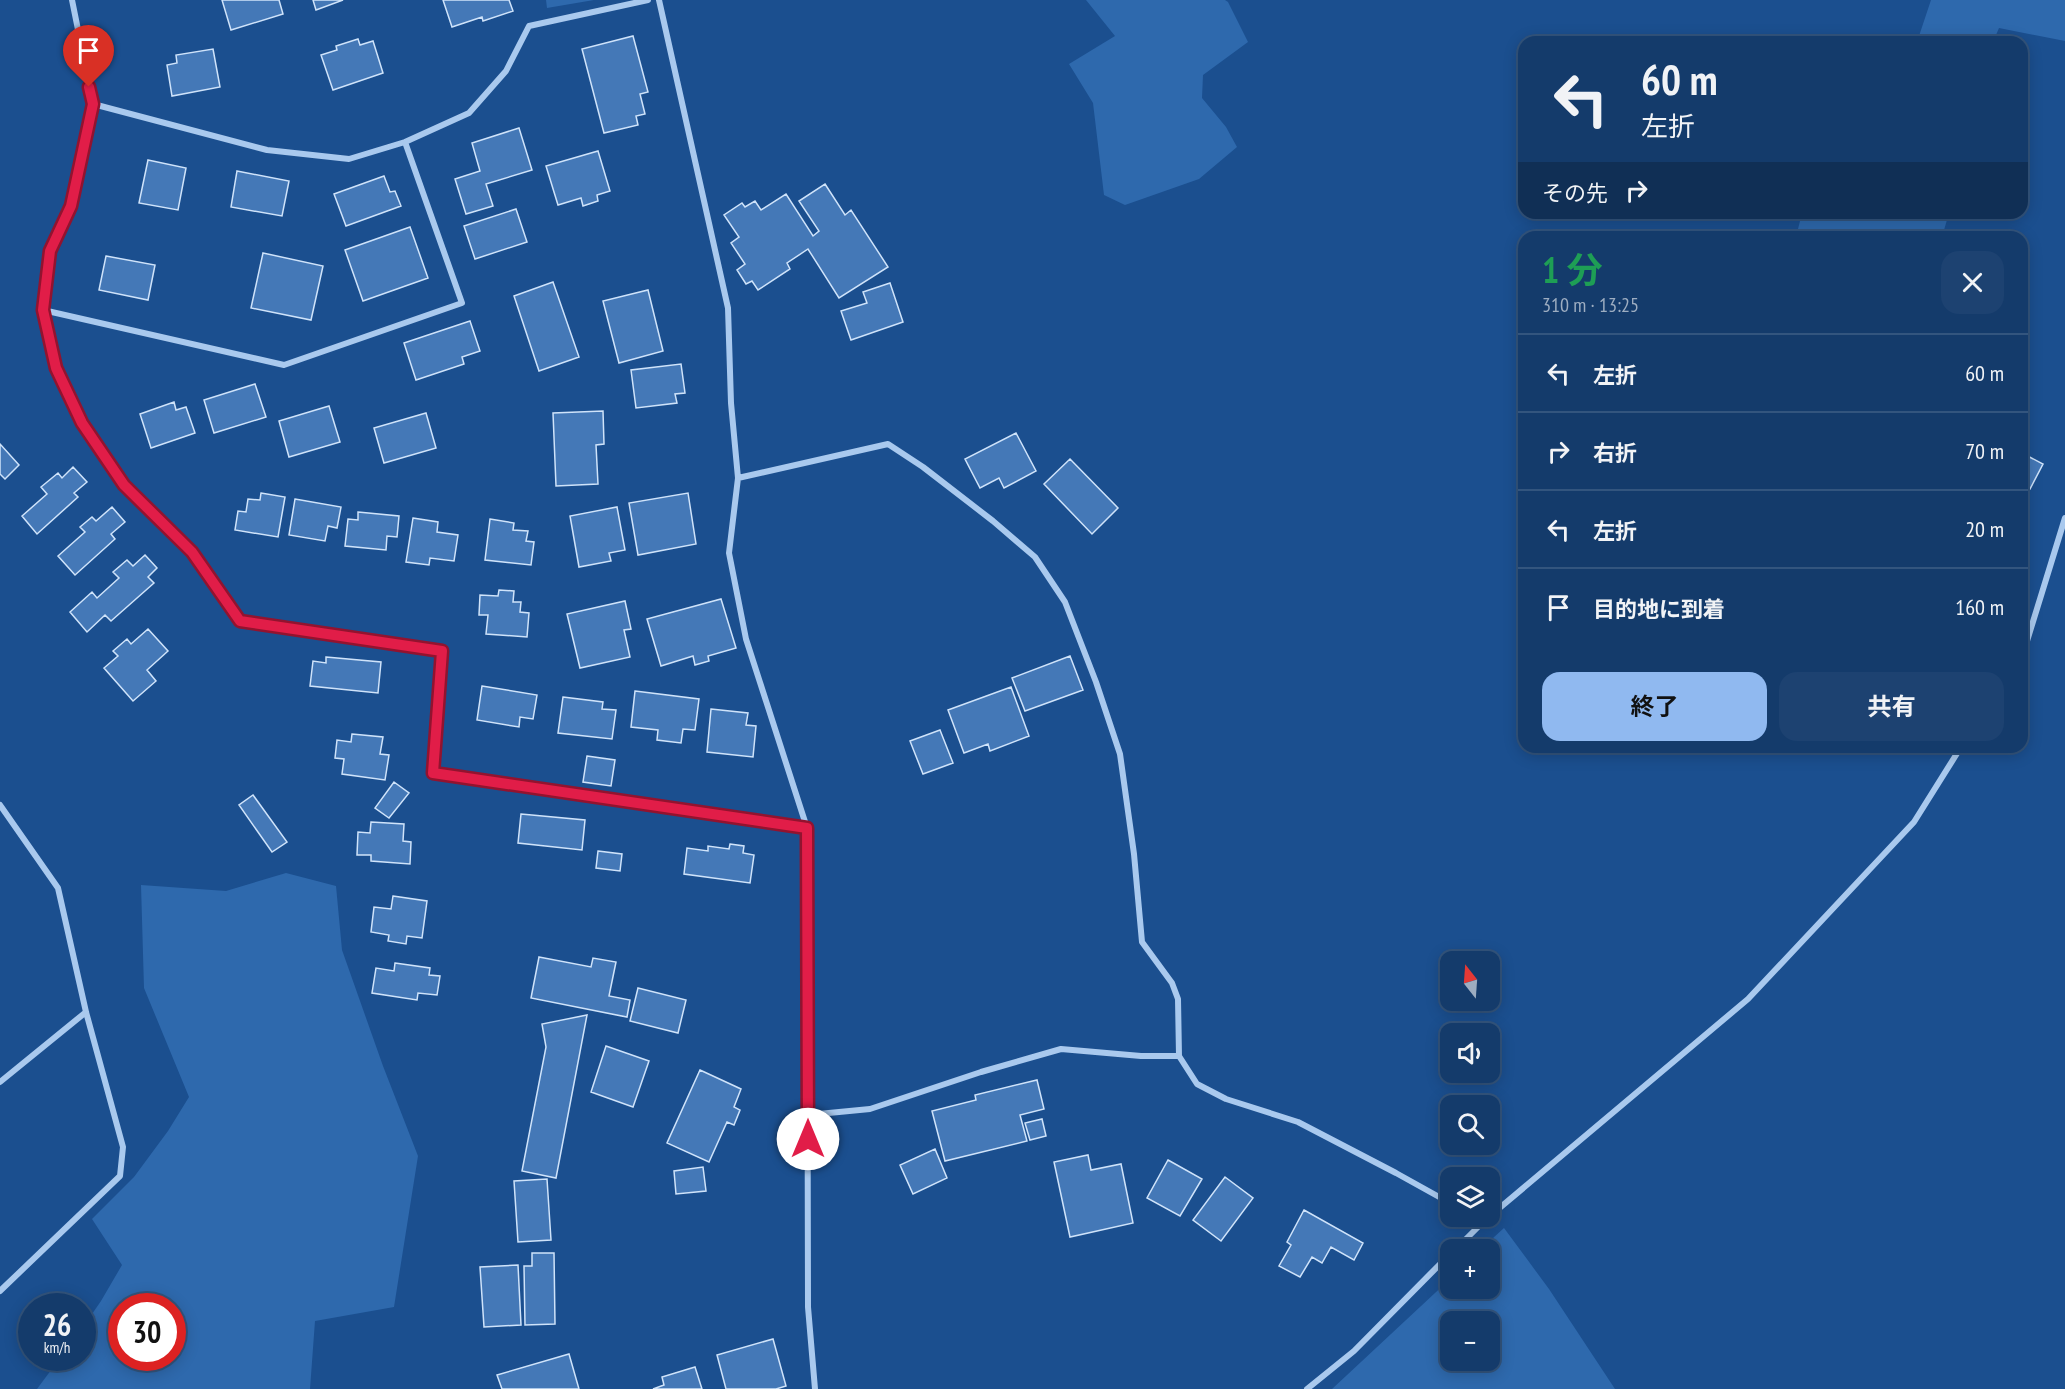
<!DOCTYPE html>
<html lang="ja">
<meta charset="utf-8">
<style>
body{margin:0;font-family:"PT Sans Narrow","Noto Sans JP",sans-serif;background:#1d4271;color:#f1f3f6;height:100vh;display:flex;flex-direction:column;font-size:22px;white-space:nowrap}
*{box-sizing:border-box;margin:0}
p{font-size:20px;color:#9dadc1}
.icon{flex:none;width:33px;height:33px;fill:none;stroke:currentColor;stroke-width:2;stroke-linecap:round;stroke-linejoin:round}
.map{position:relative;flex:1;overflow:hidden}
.drawer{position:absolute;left:1518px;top:231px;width:510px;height:522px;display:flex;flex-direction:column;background:#143b6b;border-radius:18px;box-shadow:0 3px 15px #0003,0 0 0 2px #33557e}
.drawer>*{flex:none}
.guide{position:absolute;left:1518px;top:36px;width:510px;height:183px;border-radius:18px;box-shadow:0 3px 15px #0003,0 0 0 2px #33557e;background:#143b6b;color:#f1f3f6;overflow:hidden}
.needle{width:39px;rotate:343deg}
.tools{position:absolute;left:1440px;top:951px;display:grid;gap:12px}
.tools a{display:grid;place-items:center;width:60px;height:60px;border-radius:12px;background:#143b6b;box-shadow:0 3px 15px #0003,0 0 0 2px #33557e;font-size:30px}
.speed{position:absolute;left:18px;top:1293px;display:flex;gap:12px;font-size:30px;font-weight:700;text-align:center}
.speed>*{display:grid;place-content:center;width:78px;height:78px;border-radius:50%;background:#143b6b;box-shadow:0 3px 15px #0003,0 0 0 2px #33557e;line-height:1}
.speed small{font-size:15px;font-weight:400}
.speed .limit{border:9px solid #d22;background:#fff;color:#111}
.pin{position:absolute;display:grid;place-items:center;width:51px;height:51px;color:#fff;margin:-62px -26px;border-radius:50% 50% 50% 0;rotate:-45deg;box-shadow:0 0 6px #0007}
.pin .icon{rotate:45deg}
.me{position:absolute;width:66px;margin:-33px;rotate:0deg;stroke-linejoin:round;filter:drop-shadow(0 0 4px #0008)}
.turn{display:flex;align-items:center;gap:21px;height:126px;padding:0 24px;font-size:27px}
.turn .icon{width:78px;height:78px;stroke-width:2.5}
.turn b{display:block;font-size:42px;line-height:51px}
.then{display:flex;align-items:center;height:57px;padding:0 24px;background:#0003;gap:12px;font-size:22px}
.round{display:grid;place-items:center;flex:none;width:63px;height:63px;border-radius:18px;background:#1d4271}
.headline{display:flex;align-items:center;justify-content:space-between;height:102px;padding:0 24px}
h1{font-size:36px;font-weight:700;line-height:45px;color:#1e9e55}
.button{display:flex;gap:12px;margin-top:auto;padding:12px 24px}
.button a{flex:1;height:69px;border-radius:18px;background:#90b9f0;color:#111;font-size:24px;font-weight:700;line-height:69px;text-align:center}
.button a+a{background:#1d4271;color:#f1f3f6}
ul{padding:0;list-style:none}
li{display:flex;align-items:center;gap:18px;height:78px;padding:0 24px;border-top:2px solid #33557e}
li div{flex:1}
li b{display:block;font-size:22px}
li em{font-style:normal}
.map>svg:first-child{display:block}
</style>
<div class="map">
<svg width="2065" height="1389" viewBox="0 0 2065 1389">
<rect width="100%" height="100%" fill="#1b4f8f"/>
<!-- green -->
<path fill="#2e69ad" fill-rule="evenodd" d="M546 0H594L547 8Z
M1086 0H1225L1228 2 1248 42 1203 75 1202 98 1226 127 1237 147 1199 179 1125 205 1104 195 1093 103 1069 64 1115 36Z
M1931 0H2065V41L1999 28 1993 42H1917Z
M1802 213H1949L1942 237H1796Z
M286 873 336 886 342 950 383 1066 418 1156 394 1307 315 1321 310 1389H37L60 1358H82L83 1327 101 1301 122 1265 92 1219 134 1177 168 1131 189 1097 144 988 141 885 226 891ZM172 1306V1358H122V1306Z
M1504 1228 1549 1289 1615 1389H1332L1450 1279V1288H1490V1250L1481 1249ZM1450 1322H1490V1360H1450Z"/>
<!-- building -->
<path fill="#4478b7" stroke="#cfe3fa" stroke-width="1.5" d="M222 0H279L283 14 231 30Z
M313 0H343L316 10Z
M443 0H509L513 11 483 21 482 17 452 27Z
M633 36 648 92 640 94 645 114 636 116 638 125 604 133 582 49Z
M358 39 360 45 373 41 383 73 333 90 321 55 337 50 336 46Z
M213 49 220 87 172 96 167 65 177 63 176 55Z
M519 128 532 170 486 184 493 206 466 214 455 179 480 171 472 143Z
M598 151 610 191 597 195 598 201 583 206 581 198 558 205 546 166Z
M148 160 186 168 178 210 139 203Z
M237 171 289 181 282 216 231 207Z
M384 176 390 192 395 191 401 206 346 226 334 194Z
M825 184 845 215 851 210 888 267 839 298 808 249 787 263 790 269 758 290 752 281 746 284 737 270 745 264 731 243 739 237 724 215 742 203 745 207 755 201 761 210 786 194 813 236 819 231 799 201Z
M516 209 527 242 475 259 464 226Z
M410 227 428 278 363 301 345 250Z
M263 253 323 266 311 320 251 308Z
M106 256 155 265 148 300 99 290Z
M553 282 579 357 539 371 514 296Z
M890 283 903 322 851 340 841 311 867 303 863 292Z
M648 290 663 351 619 363 603 301Z
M470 321 480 351 462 357 464 364 416 380 404 343Z
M681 364 685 393 675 394 677 403 636 408 631 370Z
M255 384 266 417 214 433 204 400Z
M174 402 176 410 186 407 195 433 151 448 140 414Z
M329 406 340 442 289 457 279 421Z
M603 411 604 444 596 445 598 484 556 486 553 413Z
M426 413 436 448 384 463 374 428Z
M1016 433 1036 471 1004 488 999 478 980 488 965 459Z
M0 444 19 465 5 479 0 474Z
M2022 453 2043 464 2030 489 2022 485Z
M1070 459 1118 508 1092 534 1044 484Z
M73 467 87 482 74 493 78 497 37 534 22 516 47 494 41 487 58 473 62 478Z
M261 493 285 497 278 537 235 530 238 511 246 512 248 499 260 500Z
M688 493 696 544 638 555 629 503Z
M295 499 341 507 337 528 328 526 325 541 289 535Z
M112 507 125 522 111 534 115 539 75 575 58 556 85 532 80 527 92 517 96 521Z
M617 507 625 550 609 553 611 561 579 567 570 516Z
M358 512 399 516 397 537 387 536 386 550 345 546 348 519 358 520Z
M413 518 438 522 437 532 458 535 454 561 430 558 429 565 406 562Z
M490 519 514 523 513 530 528 531 526 541 534 542 531 565 485 560Z
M145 555 157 568 148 577 154 583 111 621 105 615 87 632 70 612 92 592 97 598 119 578 113 572 127 560 133 566Z
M499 590 514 591 513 602H521L520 612 529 613 527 637 486 634 488 615H479L480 595 498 596Z
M721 599 736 648 708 656 709 661 695 665 693 656 661 666 647 619Z
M625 601 631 629 624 630 630 657 580 668 567 614Z
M148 629 168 651 147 670 156 681 133 701 104 668 118 656 113 651 127 639 131 644Z
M1070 656 1083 690 1025 711 1012 678Z
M326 657 381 662 378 693 310 686 313 661 326 663Z
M482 686 537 695 533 719 520 717 519 727 477 720Z
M1011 687 1029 736 990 751 988 744 964 753 948 710Z
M635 691 699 699 695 730 683 729 681 743 657 740 658 730 631 727Z
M563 697 603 702 602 709 616 710 612 739 558 733Z
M711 709 748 713 746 725 756 726 753 757 707 752Z
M940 730 953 763 923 774 910 741Z
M352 734 383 737 380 754 389 755 385 780 342 774 344 759 335 758 337 740 351 742Z
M587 756 615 760 611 786 583 782Z
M394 782 409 793 389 818 375 808Z
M253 795 287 842 272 852 239 805Z
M521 814 585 820 582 850 518 843Z
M371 822 404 824 403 841 411 842 410 864 371 861V855H357L358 832 370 833Z
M730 844 744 846 743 853 754 855 750 883 684 874 687 848 708 851V846L729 849Z
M598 851 622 854 620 871 596 868Z
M393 896 427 901 422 938 407 936 406 944 388 941 389 935 371 932 374 907 391 909Z
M539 957 591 967 593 958 616 962 609 996 630 1000 627 1017 531 998Z
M395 963 430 968 429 975 440 976 437 995 418 993 417 1000 372 993 376 968 394 971Z
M638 988 686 1000 678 1033 630 1021Z
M587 1015 556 1178 522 1171 546 1047 542 1024Z
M606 1046 649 1061 633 1107 591 1092Z
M700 1070 741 1089 734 1107 740 1110 734 1125 727 1122 709 1162 667 1143Z
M1037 1080 1044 1109 1020 1115 1027 1141 945 1161 932 1111 976 1100 975 1095Z
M1042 1119 1046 1136 1030 1140 1025 1123Z
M935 1149 947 1178 913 1194 900 1165Z
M1088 1155 1091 1170 1121 1164 1133 1223 1070 1237 1054 1162Z
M1168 1160 1202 1179 1180 1216 1147 1198Z
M703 1167 706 1191 676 1194 674 1171Z
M1225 1177 1253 1198 1221 1241 1193 1220Z
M547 1179 551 1240 518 1242 514 1181Z
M1304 1210 1363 1243 1354 1260 1331 1247 1322 1263 1312 1257 1300 1277 1279 1266 1291 1245 1287 1242Z
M532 1253H554L555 1324 525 1325 524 1266H532Z
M518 1265 521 1325 484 1327 480 1267Z
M773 1339 786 1386 776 1389H726L717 1355Z
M569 1354 579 1389H502L497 1375Z
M695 1367 702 1389H653L664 1385 662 1377Z"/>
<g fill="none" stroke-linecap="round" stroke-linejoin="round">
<!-- minor -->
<path stroke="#a9c9ee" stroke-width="6" d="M72 0 93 104 71 206 50 251 43 310 56 368 82 423 124 485 192 552 240 621 442 651 433 773 807 828
M659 0 728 308 731 403 738 478 729 553 746 639 807 828 808 1307 815 1389
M93 104 267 150 349 159 405 142 469 113 506 71 529 26 648 0
M43 310 284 365 462 303 405 142
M738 478 888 444 923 467 993 521 1035 557 1065 602 1096 682 1120 754 1134 854 1142 942 1172 983 1178 999 1179 1056 1197 1084 1226 1099 1298 1122 1396 1173 1450 1203
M2022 649 2027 641 2065 518
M0 805 58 888 86 1012 123 1147 120 1176 0 1291
M0 1082 86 1012
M808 1115 870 1109 981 1072 1061 1049 1141 1056H1179
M1474 1216 1483 1221
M1490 1216 1748 999 1914 822 1961 747
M1455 1250 1489 1216
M1307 1389 1354 1351 1450 1254"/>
</g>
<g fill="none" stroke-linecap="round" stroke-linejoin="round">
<defs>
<path id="route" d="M89 87 93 104 71 206 50 251 43 310 56 368 82 423 124 485 192 552 240 621 442 651 433 773 807 828 808 1139"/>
</defs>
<!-- route casing -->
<use href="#route" stroke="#92132f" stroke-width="15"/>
<!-- route -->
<use href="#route" stroke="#e11d48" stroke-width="10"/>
</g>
</svg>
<div class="tools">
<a><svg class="needle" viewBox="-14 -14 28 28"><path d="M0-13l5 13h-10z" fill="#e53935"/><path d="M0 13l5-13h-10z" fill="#9dadc1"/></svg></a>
<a><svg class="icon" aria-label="sound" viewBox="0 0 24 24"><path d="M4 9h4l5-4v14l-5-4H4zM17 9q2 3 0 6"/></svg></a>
<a><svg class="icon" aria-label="search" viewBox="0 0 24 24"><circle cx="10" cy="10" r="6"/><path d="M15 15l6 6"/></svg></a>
<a><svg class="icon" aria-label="layers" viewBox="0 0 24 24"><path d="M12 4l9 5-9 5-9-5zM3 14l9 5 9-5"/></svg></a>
<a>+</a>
<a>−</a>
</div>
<div class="speed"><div>26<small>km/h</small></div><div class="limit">30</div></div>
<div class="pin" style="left:89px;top:87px;background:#d93025"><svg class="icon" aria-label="arrive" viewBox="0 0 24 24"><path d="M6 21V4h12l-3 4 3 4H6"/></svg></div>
<svg class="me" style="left:808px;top:1139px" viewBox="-20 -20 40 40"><circle r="19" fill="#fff"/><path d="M0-13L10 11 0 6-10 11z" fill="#e11d48"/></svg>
<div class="guide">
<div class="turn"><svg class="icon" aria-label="left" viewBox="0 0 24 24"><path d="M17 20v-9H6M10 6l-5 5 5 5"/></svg><div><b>60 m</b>左折</div></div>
<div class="then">その先<svg class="icon" aria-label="right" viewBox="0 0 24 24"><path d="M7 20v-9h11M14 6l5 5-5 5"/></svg></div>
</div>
<section class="drawer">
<div class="headline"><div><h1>1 分</h1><p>310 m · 13:25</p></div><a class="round"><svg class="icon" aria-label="close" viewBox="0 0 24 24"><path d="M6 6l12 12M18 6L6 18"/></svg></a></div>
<ul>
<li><svg class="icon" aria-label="left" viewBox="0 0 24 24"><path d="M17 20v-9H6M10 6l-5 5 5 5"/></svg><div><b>左折</b></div><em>60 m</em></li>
<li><svg class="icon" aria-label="right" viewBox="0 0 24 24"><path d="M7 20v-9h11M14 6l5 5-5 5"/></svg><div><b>右折</b></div><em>70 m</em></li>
<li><svg class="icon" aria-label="left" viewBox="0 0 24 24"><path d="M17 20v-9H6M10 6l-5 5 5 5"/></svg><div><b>左折</b></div><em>20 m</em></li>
<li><svg class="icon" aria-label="arrive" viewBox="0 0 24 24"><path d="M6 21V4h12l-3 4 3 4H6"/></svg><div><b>目的地に到着</b></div><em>160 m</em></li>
</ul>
<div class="button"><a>終了</a><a>共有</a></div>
</section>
</div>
